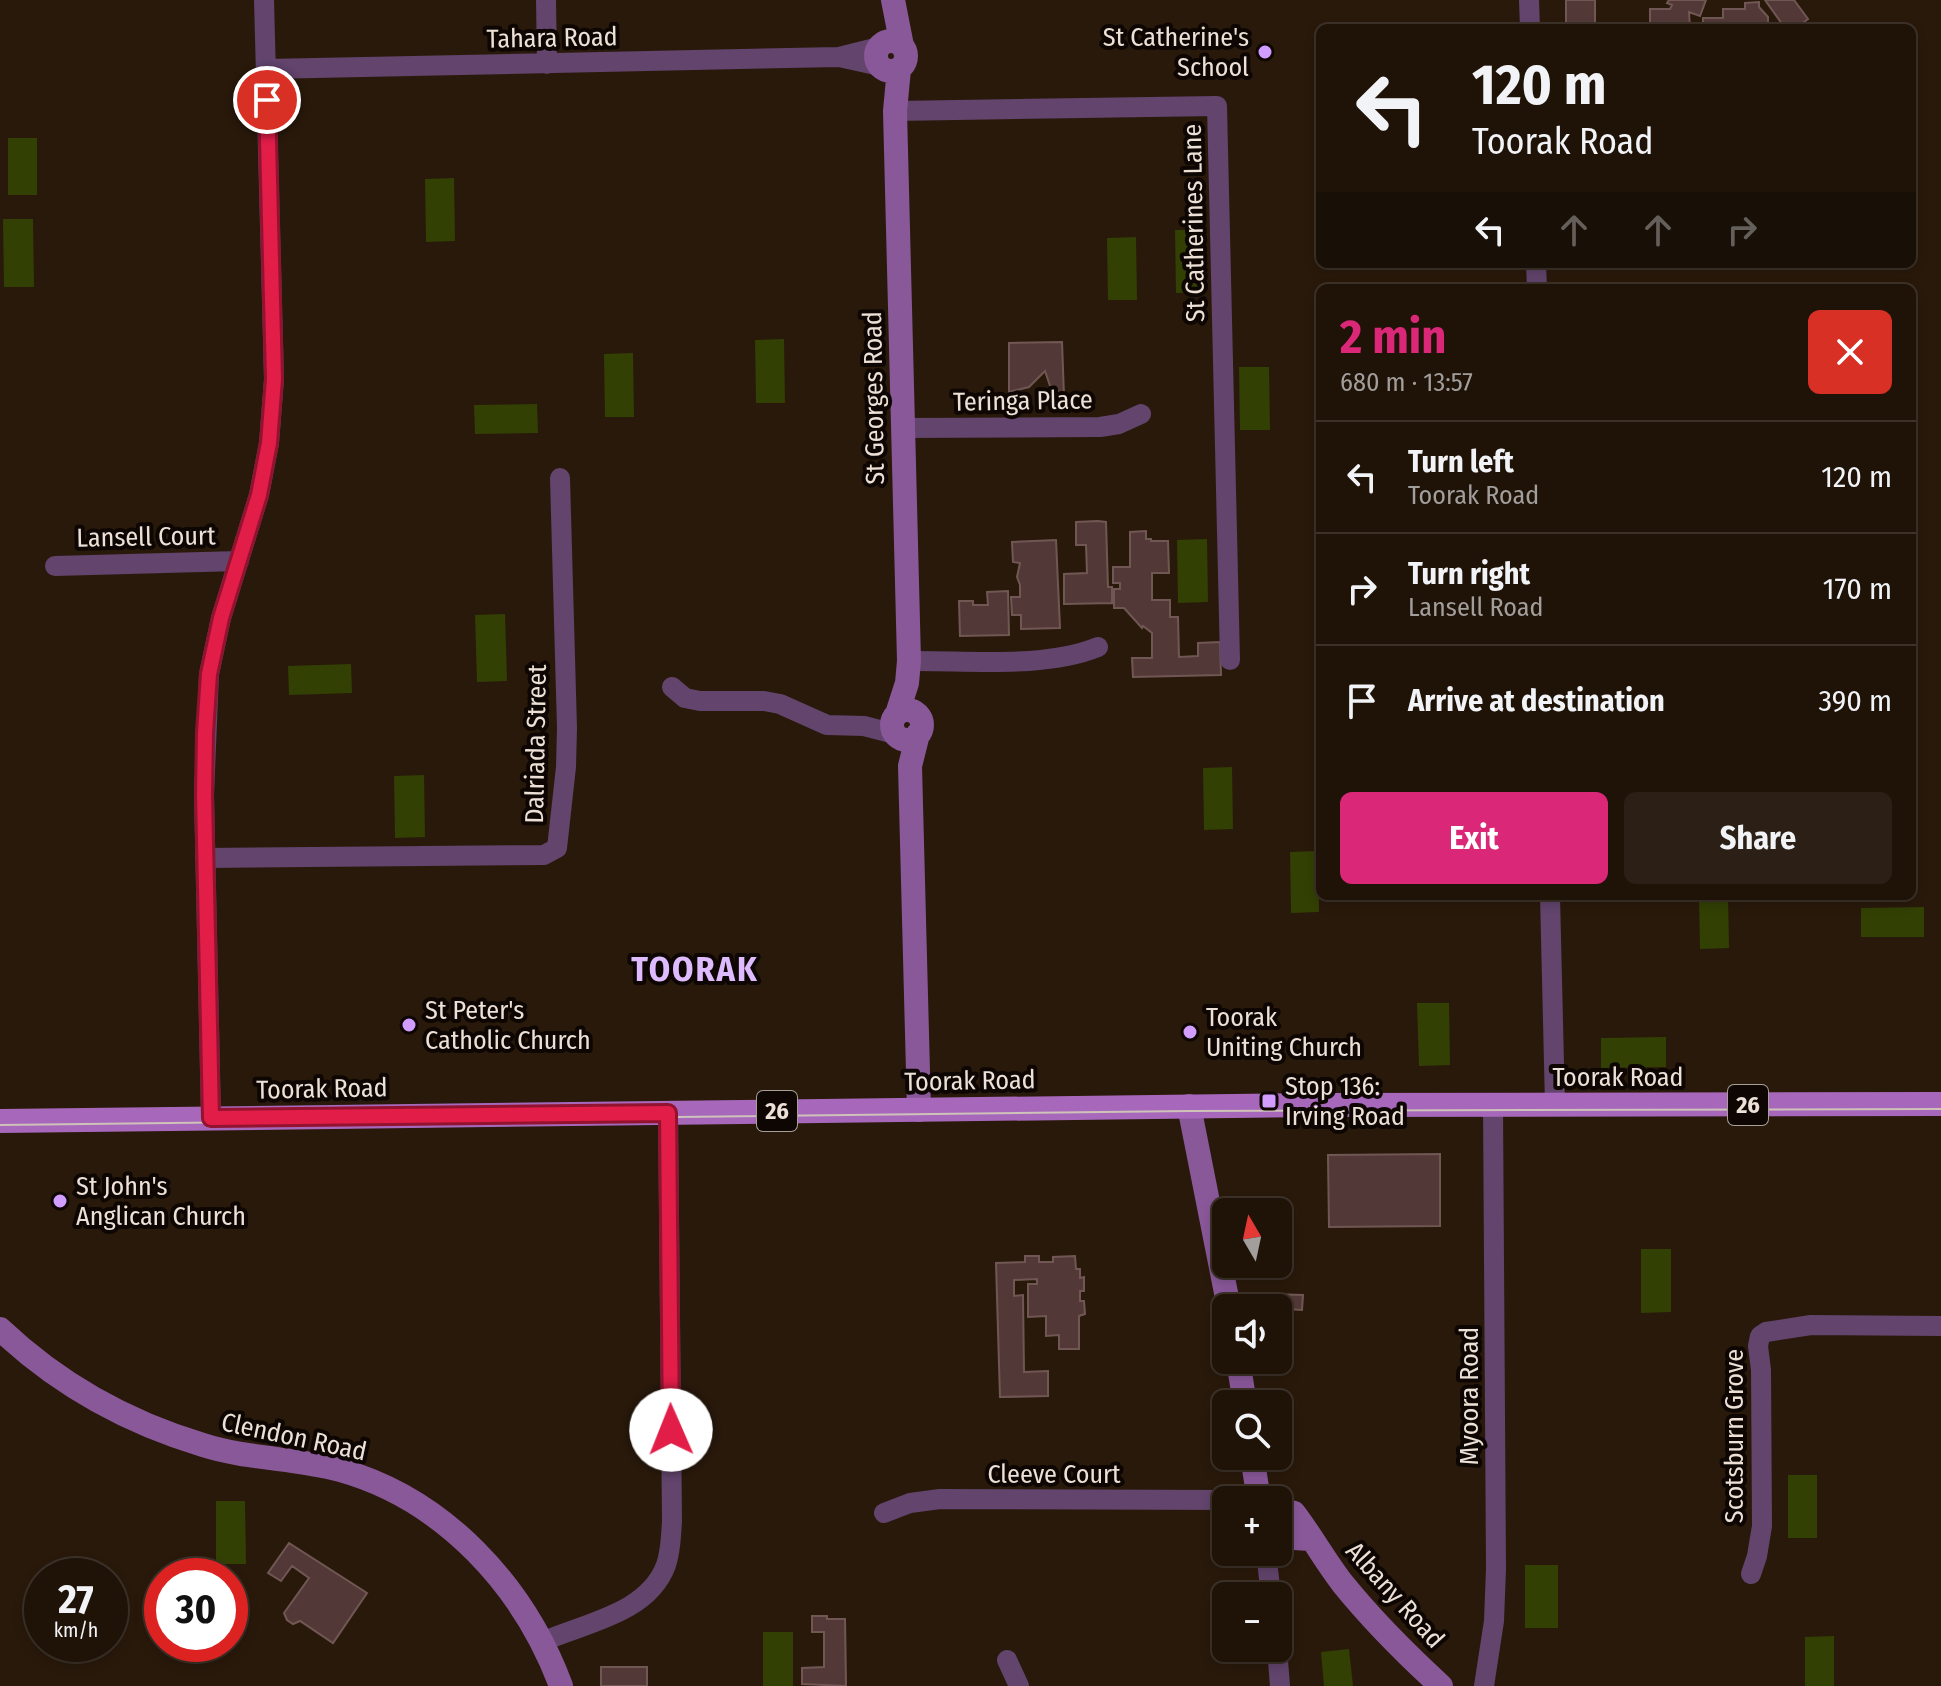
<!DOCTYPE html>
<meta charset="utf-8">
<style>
body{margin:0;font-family:"Fira Sans Condensed",sans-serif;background:#2c2016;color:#f1f3f6;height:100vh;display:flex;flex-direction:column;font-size:30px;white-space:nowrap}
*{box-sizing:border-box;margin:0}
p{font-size:26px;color:#a19e9c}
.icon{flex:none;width:44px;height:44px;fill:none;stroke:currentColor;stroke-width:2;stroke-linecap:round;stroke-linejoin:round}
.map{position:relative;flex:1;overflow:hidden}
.sheet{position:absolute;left:1316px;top:284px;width:600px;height:616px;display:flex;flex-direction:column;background:#1f1308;border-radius:12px;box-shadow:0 4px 12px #0003,0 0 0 2px #3c3229}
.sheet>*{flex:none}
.banner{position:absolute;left:1316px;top:24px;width:600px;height:244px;border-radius:12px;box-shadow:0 4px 12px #0003,0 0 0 2px #3c3229;background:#1f1308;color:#f1f3f6;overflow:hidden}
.needle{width:52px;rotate:351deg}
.fabs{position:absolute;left:1212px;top:1198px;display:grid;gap:16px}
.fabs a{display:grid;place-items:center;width:80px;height:80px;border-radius:12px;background:#1f1308;box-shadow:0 4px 12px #0003,0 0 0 2px #3c3229;font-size:40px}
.speed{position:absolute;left:24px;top:1558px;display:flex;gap:16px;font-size:40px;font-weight:700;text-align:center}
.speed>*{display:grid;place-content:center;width:104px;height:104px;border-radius:50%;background:#1f1308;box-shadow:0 4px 12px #0003,0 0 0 2px #3c3229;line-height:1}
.speed small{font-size:20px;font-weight:400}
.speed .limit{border:12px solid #d22;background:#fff;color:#111}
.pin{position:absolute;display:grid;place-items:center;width:68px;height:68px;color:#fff;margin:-34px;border:4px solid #fff;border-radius:50%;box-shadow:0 2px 8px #0007}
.me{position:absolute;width:88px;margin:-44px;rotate:359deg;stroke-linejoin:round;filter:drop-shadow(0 0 6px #0008)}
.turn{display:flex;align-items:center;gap:28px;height:168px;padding:0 24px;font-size:36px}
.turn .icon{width:104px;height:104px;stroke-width:2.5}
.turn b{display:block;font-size:56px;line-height:68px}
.lanes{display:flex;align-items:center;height:76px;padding:0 24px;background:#0003;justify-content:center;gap:40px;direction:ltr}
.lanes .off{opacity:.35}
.round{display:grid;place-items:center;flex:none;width:84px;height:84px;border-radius:12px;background:#2c2016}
.summary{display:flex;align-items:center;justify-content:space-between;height:136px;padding:0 24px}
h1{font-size:48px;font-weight:700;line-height:60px;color:#db2777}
.primary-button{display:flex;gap:16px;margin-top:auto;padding:16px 24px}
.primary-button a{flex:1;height:92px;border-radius:12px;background:#db2777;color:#fff;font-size:32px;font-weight:700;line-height:92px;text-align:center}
.primary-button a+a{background:#2c2016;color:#f1f3f6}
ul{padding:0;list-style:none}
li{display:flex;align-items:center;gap:24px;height:112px;padding:0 24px;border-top:2px solid #3c3229}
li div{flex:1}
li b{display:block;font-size:30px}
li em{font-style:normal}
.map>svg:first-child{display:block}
</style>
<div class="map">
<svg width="1941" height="1686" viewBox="0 0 1941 1686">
<rect width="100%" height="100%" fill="#29190b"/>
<!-- green -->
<path fill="#324004" d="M8 138H37V195H8Z
M454 178 455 241 426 242 425 179Z
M3 219H33L34 287H4Z
M1175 230H1204L1206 292 1176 293Z
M1136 237 1137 300H1108L1107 238Z
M784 339 785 403H756L755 340Z
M633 353 634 417H605L604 354Z
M1239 367H1269L1270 430H1240Z
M537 404 538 433 475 434 474 405Z
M1207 539 1208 602 1178 603 1177 540Z
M505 614 507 681 477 682 475 615Z
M351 664 352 693 289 695 288 666Z
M1232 767 1233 829 1204 830 1203 768Z
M424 775 425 837 395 838 394 776Z
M1318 851 1319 912 1291 913 1290 852Z
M1699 896H1728L1729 948 1700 949Z
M1924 907V937H1861V908Z
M1417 1003H1449L1450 1065 1419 1066Z
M1666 1037V1067L1601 1068V1038Z
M1641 1249H1671V1312L1641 1313Z
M1788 1475H1817V1538H1788Z
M216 1501H245L246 1564H216Z
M1525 1565H1558V1628H1525Z
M763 1632H793V1686H763Z
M1834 1636V1686H1805V1637Z
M1349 1649 1353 1686H1324L1321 1652Z"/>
<!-- building -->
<path fill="#523937" stroke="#715754" stroke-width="2" d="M1566 0H1595V28H1566Z
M1669 0H1706L1700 16 1689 12 1690 28H1650V9H1670L1672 5 1667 3Z
M1765 0H1794L1808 19 1796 28H1785Z
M1759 2V7L1768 17V28H1703V18H1723V9H1745V3Z
M1062 342 1064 396 1050 386 1045 371 1029 387 1009 392V343Z
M1098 521 1106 522 1108 587H1112V603L1064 604V574L1087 573 1086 545H1076V522Z
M1146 531V539H1151V541H1168L1169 573H1152V600H1170V617H1178L1179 657 1198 656V643L1220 642 1221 675 1133 677 1132 658H1152V633L1143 626 1142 628 1124 608H1114V589H1120V583H1113V567H1130V532Z
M1056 540 1060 628 1021 629V615H1012L1011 597H1020V585L1017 577 1020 563 1013 562 1012 542Z
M1008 591 1009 635 960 636 959 601H973V605H988L987 592Z
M1440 1154V1226L1329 1227 1328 1155Z
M1025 1256H1039V1262H1053V1257L1075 1256 1076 1269H1080V1278L1084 1277V1291H1080V1301H1084L1085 1314 1079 1316V1349H1059V1335L1046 1336V1316L1028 1317V1284H1037V1279L1014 1280V1296L1023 1295 1024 1372 1048 1371V1396L1000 1397 996 1263 1025 1262Z
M1269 1294 1303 1295 1302 1310 1268 1308Z
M289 1543 367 1593 333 1643 300 1621 293 1624 287 1620 284 1613 309 1578 292 1566 281 1581 268 1573Z
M812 1616H827V1619H845L846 1686 802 1684V1668L824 1667V1632H812Z
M601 1667H647V1686H601Z"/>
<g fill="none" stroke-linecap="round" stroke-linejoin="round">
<!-- street -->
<path stroke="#62446c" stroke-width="20" d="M546 0 547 64
M1529 0 1530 28
M839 57 879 47
M266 69 839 57 880 66
M895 111 1217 106 1230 660
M1536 264 1537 288
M903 428 1100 427 1119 424 1141 414
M55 566 239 561
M909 661C967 660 1044 669 1098 647
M672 687 685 698 700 701H764L780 704 827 725 864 726 895 734
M205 858 544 855 557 848 566 767 567 728 560 478
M1550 896 1555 1105
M211 1118 204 795 209 674 221 618 259 495 269 443 274 379 264 0
M884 1513 910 1503 940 1499 1226 1500
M1266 1552 1271 1596
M1751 1574 1757 1556 1762 1526 1761 1370 1758 1346 1760 1336 1766 1332 1811 1325 1941 1326
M542 1642C584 1623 648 1614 666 1565 671 1551 671 1535 672 1521L668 1113
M1277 1648 1280 1686
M1007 1660 1019 1686
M1484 1686 1494 1621 1496 1569 1493 1105"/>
<!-- secondary -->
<path stroke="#895899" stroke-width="24" d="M893 0 902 46
M876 56a15 15 0 1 1 30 0a15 15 0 1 1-30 0Z
M892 725a15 15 0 1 1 30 0a15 15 0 1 1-30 0Z
M897 714 907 683 909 661 895 111 899 69
M918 734 910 766 919 1110
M1189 1106 1229 1308
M0 1329C58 1384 126 1422 203 1445 247 1459 295 1458 340 1470 444 1499 524 1586 561 1686
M1238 1360 1245 1404
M1252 1456 1259 1500
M1278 1509 1294 1513C1311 1535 1325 1561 1343 1584 1373 1621 1406 1654 1441 1686
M1278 1537 1310 1539"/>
<!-- primary -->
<path stroke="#a768bc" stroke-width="24" d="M0 1121 1314 1105 1941 1104"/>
<!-- tram -->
<path stroke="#cfc2b8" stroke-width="2" d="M0 1125 1190 1111 1941 1109"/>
</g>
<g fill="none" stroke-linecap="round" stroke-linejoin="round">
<defs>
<path id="route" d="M267 100 274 379 269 443 259 495 221 618 209 674 205 733 204 795 211 1118 668 1113 671 1430"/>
</defs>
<!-- route casing -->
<use href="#route" stroke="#92132f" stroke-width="20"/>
<!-- route -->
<use href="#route" stroke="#e11d48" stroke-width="14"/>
</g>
<!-- markers -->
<g fill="#d19dfe" stroke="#0d0602" stroke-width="3">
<circle cx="1265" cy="52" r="8"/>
<circle cx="409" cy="1025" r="8"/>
<circle cx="1190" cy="1032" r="8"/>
<rect x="1261" y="1093" width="16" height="16" rx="4"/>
<circle cx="60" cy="1201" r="8"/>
</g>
<g text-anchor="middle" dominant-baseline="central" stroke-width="8" stroke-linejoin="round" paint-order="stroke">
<!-- shield labels -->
<g fill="#0d0602" stroke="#a99f97" stroke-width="2">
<rect x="1728" y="1085" width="40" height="40" rx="6"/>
<rect x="757" y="1091" width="40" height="40" rx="6"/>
</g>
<g font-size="24" font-weight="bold" fill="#ece0d7">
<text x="1748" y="1105">26</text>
<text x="777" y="1111">26</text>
</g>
<!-- poi labels -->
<g font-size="26" fill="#ece0d7" stroke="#0d0602" text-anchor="start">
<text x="1249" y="37" text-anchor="end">St Catherine's<tspan x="1249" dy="30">School</tspan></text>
<text x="425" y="1010">St Peter's<tspan x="425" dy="30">Catholic Church</tspan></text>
<text x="1206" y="1017">Toorak<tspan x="1206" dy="30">Uniting Church</tspan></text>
<text x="1285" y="1086">Stop 136:<tspan x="1285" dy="30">Irving Road</tspan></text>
<text x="76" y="1186">St John's<tspan x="76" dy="30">Anglican Church</tspan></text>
</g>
<!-- street labels -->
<g font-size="26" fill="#ece0d7" stroke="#0d0602">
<text transform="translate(552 38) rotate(-1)">Tahara Road</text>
<text transform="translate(1194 223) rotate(-91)">St Catherines Lane</text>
<text transform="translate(874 398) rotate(-91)">St Georges Road</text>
<text transform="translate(1023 401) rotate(-1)">Teringa Place</text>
<text transform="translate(146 537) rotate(-1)">Lansell Court</text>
<text transform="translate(536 744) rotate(-89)">Dalriada Street</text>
<text x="1618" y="1077">Toorak Road</text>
<text transform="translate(970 1081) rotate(-1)">Toorak Road</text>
<text transform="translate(322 1089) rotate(-1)">Toorak Road</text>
<text transform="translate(1469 1396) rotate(-90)">Myoora Road</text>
<text transform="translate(1734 1436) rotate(-90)">Scotsburn Grove</text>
<text transform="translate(294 1437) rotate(12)">Clendon Road</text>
<text x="1054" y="1474">Cleeve Court</text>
<text transform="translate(1395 1595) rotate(48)">Albany Road</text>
</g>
<!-- district labels -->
<g font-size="34" font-weight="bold" letter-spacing="2" fill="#debbff" stroke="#0d0602">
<text x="695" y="969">TOORAK</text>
</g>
</g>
</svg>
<div class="fabs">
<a><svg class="needle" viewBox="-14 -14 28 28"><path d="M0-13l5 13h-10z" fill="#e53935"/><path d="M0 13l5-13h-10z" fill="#a19e9c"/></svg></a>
<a><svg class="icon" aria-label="sound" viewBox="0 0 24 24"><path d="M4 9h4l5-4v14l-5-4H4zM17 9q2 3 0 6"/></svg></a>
<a><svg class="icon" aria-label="search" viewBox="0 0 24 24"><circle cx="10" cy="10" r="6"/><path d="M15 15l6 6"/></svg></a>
<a>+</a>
<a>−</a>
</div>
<div class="speed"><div>27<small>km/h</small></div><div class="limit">30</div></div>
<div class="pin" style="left:267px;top:100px;background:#d93025"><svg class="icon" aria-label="arrive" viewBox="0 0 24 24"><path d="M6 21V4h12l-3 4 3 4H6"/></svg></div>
<svg class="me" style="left:671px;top:1430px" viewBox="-20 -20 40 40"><circle r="19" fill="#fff"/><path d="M0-13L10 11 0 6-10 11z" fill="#e11d48"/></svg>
<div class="banner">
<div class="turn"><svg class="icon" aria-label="left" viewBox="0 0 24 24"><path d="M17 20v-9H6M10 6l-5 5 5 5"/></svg><div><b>120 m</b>Toorak Road</div></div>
<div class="lanes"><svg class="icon" aria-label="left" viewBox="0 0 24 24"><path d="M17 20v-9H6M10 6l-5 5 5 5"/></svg><svg class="icon off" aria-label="ahead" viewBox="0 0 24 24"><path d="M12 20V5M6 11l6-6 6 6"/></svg><svg class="icon off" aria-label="ahead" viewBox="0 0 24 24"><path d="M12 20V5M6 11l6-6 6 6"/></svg><svg class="icon off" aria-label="right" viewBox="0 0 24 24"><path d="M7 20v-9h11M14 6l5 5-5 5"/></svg></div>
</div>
<section class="sheet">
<div class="summary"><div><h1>2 min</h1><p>680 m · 13:57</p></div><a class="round" style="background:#d93025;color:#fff"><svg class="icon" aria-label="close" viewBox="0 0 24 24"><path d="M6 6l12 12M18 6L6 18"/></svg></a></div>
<ul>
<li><svg class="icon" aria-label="left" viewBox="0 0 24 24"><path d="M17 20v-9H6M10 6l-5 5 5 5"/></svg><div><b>Turn left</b><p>Toorak Road</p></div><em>120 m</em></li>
<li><svg class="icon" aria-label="right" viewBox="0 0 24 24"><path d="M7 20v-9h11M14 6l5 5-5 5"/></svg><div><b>Turn right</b><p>Lansell Road</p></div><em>170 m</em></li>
<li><svg class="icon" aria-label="arrive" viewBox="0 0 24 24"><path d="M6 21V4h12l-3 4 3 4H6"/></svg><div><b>Arrive at destination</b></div><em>390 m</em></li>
</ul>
<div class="primary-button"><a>Exit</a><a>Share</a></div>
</section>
</div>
